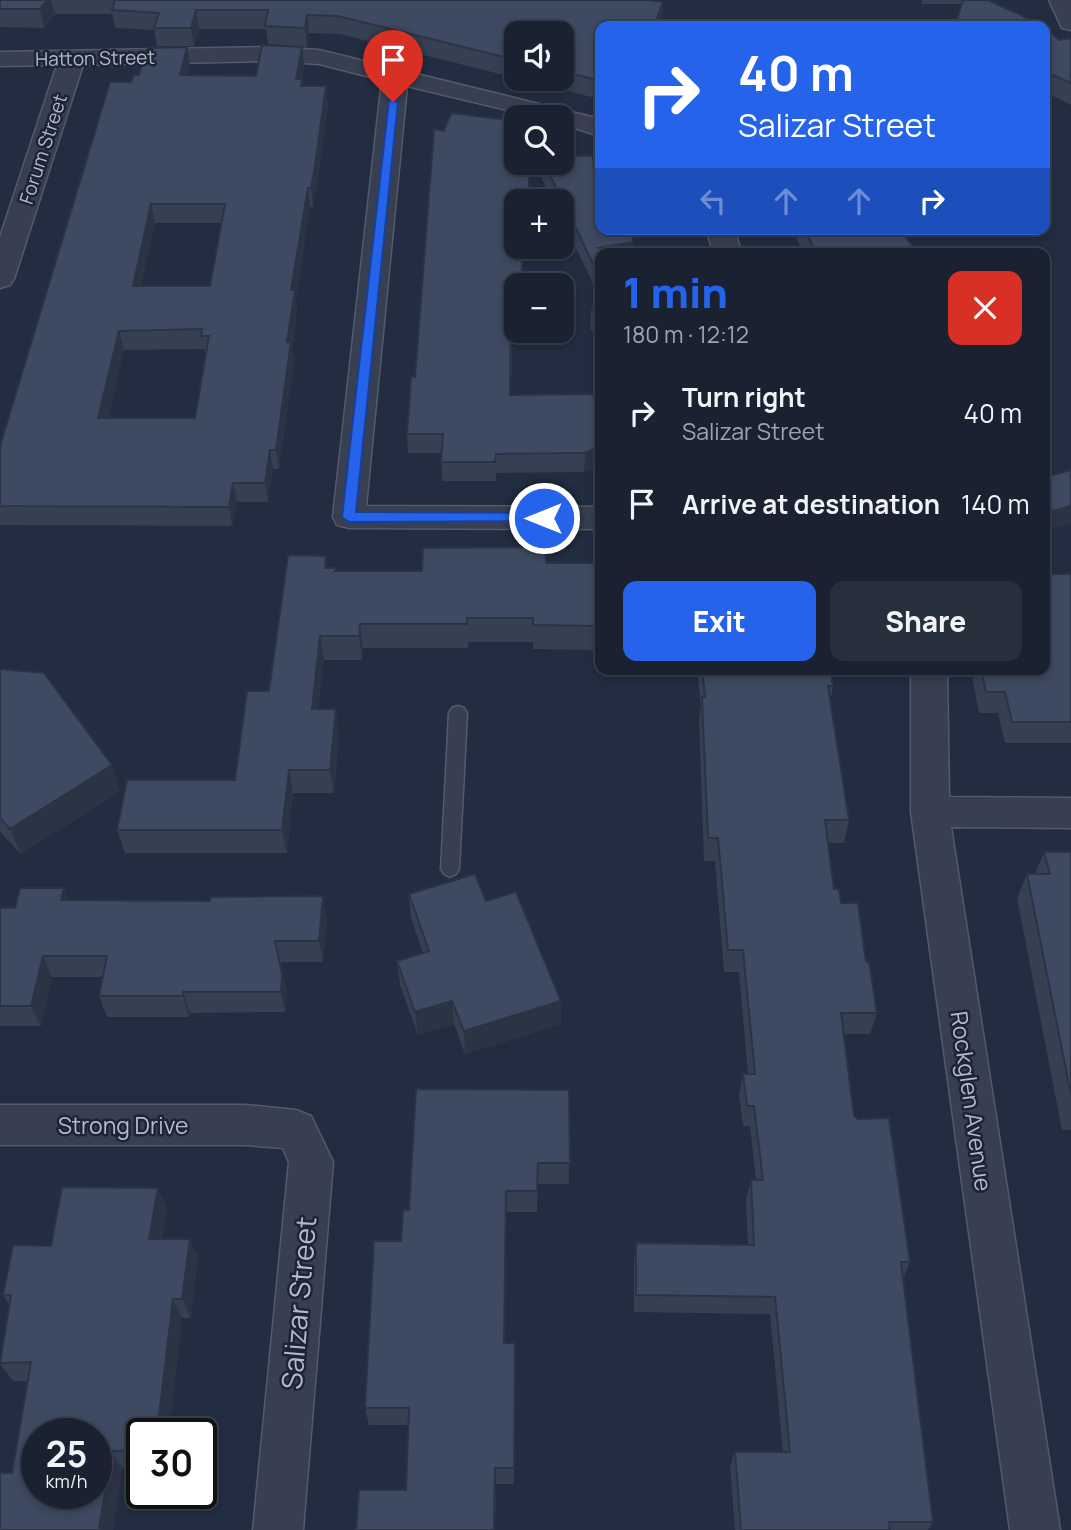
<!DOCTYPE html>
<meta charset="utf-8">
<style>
body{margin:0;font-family:Manrope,sans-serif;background:#272f3d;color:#f1f3f6;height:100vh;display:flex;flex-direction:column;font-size:26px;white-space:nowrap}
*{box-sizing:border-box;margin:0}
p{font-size:23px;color:#9fa4ab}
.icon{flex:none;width:38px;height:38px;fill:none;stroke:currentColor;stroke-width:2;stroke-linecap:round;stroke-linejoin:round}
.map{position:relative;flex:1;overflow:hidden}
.details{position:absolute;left:595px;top:248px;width:455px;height:427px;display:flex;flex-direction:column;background:#1a2231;border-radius:14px;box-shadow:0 4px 10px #0003,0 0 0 2px #383f4d}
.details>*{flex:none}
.guide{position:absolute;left:595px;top:21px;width:455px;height:214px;border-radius:14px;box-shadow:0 4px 10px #0003,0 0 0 2px #383f4d;background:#2563eb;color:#fff;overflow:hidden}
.buttons{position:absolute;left:504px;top:21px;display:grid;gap:14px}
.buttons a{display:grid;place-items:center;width:70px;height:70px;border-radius:14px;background:#1a2231;box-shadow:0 4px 10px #0003,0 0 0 2px #383f4d;font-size:35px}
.speed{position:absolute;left:21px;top:1418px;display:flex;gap:14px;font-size:35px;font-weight:700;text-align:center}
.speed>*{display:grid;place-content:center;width:91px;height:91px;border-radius:50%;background:#1a2231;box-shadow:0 4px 10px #0003,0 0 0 2px #383f4d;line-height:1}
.speed small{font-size:18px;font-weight:400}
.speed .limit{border:4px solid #111;border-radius:10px;background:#fff;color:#111}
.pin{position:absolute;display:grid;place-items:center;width:60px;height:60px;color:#fff;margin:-72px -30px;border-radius:50% 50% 50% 0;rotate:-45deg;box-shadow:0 0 7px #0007}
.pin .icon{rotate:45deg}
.me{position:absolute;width:77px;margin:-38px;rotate:270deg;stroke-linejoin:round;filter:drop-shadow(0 0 5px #0008)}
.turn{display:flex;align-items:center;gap:24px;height:147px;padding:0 28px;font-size:32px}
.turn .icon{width:91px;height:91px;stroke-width:2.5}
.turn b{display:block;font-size:49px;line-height:60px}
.lanes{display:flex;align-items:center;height:66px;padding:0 28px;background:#0003;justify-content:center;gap:35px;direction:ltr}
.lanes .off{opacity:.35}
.round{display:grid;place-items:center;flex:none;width:74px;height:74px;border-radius:14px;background:#272f3d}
.summary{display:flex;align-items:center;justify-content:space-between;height:119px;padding:0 28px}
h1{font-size:42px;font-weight:800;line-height:52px;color:#2563eb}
.cta{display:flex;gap:14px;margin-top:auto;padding:14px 28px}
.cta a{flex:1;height:80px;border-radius:14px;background:#2563eb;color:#fff;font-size:28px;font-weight:800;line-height:80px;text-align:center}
.cta a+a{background:#272f3d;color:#f1f3f6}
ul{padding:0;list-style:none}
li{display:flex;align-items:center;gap:21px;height:91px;padding:0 28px}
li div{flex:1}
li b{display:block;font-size:26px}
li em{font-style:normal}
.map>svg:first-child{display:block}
</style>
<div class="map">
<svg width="1071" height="1530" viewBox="0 0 1071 1530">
<rect width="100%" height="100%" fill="#222d41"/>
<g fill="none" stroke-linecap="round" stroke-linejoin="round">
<defs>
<path id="service" d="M458 706 464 708 467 713 459 869 456 874 450 877 444 874 441 869 449 713 452 708Z"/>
<path id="minor" d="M1049 0H1071V30L1062 28Z
M271 47 319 50 600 119V136L562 124V117H536L407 86 366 506 600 507V529L349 528 337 525 333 517 382 80 319 64 271 61 83 65 14 279 10 285 0 288V237L57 65 0 66V52Z
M706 229H734L742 254H714Z
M911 670H947L949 797 1071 798V828L951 827 1060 1530H1010L911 812Z
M0 1105H246L296 1110 311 1116 333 1162 303 1530H253L289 1162 283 1148 246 1145H0Z"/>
</defs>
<!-- service casing -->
<use href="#service" stroke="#525a6b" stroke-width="3"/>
<!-- minor casing -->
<use href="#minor" stroke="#525a6b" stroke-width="3"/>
<!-- service -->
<use href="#service" fill="#373f51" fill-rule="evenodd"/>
<!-- minor -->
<use href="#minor" fill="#373f51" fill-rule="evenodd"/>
</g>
<!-- wall -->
<path fill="#354053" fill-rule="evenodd" d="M0 0H649L662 20 600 26V99L518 79H562V33H516V78L340 34 309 33 307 47 268 44 266 29H199L194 46H157L154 30 115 28 112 14H55L44 28 0 27Z
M922 0H988L962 4H922Z
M1045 27 1059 40 1071 38V105L1045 92Z
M302 47 304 66 302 79 303 86 328 105 317 185 313 207H310L296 298 297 310 292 349 294 361 279 469H273L268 502H237L232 526 0 525V446L139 75 190 65 187 76H256ZM155 223H222L210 286H141ZM204 349 205 355H206L195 418H108L124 350Z
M516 121V145L512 156 516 247H529V261H523L516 285V331H520V339H512L511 395 600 394 584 472 496 473V481H442L441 453H408L407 434 415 377 444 131Z
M540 163H562L594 174 633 242 632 254H600V298L562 219V201H553L540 175Z
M792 229H899L917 251 916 254H804Z
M600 301V334L590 329 591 310Z
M546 563H600V650L533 649V642H468V648H363L362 660H324L318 709 339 733 334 793H293L287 853H125L117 830 235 780 269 691 328 568 336 571H422Z
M1071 574V743H1005L998 713H979L971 670H1045Z
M0 669 112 765 120 791 21 854 0 832Z
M697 670H831L833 686 830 701 849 820 844 843H828L834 889 841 903 866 962 877 1013 870 1034H844L854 1116 910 1262 903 1279 933 1522 928 1530H735L730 1466 735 1452H783L770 1314 634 1312V1261L636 1243 748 1245 746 1199 751 1180H756L750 1126H743L739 1094 743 1074H748L739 972H724L715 861H704L699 721 701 705Z
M1044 852H1071V1130H1062L1017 898 1027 874H1035Z
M409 894 486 901 561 1001V1024L465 1054 454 1024 418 1035 400 985 397 961 423 953 411 918Z
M68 900 327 917 323 962H280L287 995 285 1012 190 1013 189 1017H107L99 996 103 977H52L41 1026H0V908H15Z
M569 1090V1184H538L537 1212H506L505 1343H515L514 1484H496L495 1530H356L406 1490 409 1425H369L365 1408 409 1210Z
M158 1188 167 1209 162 1239H190L198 1259 191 1318H182L169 1433H142V1467L122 1468 113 1530H0L12 1473 28 1381H13L0 1364 9 1304 3 1295 51 1246Z"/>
<!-- shaded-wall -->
<path fill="#2b3444" d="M47 0H51L55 14 44 28 40 9Z
M663 2 662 20 659 26H654Z
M196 10 199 29 194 46 191 28Z
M307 15 309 33 307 47 305 28Z
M187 47 190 65 183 94 180 75Z
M302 47 304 66 299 98 296 79Z
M1048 73 1045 88V75Z
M326 86 328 105 317 185 313 207 311 188Z
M516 126V145L504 175V156Z
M308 188 310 207 296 298 297 310 292 349 294 361 279 469 276 450 291 290Z
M151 204 155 223 137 305 133 286Z
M633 242 632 254H600L599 248Z
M119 331 124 350 103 437 98 418Z
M600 446V465L584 472 585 453Z
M270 450 273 469 268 502 265 483Z
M233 483 237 502 232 526 229 507Z
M1071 506V524L1045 531V513Z
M360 624 363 648 362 660 359 636Z
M320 636 324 660 315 733 312 709Z
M336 709 339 733 334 793 330 770Z
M112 765 120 791 21 854 10 829Z
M289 770 293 793 287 853 282 830Z
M64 888 72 909 61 900Z
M323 896 327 917 323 962 319 941Z
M43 956 52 977 41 1026 31 1006Z
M282 974 287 995 285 1012 281 992Z
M183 992 190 1013 189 1017 183 996Z
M452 1001 454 1024 418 1035 415 1012Z
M561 1001V1024L465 1054 464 1031Z
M158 1188 167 1209 159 1259 149 1239Z
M506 1191V1212L505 1361 504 1343Z
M190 1239 198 1259 191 1318 182 1299Z
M173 1299 182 1318 169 1433H157Z
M111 1451 122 1468 113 1530H99Z
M495 1468 496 1484 495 1530H494Z"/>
<!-- building -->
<path fill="#3e4a61" stroke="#2b3444" stroke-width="2" fill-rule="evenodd" d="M0 0H47L40 9H0Z
M115 0H649L663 2 654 26H600V81L562 71V33H516V60L338 16 307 15 305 28 265 26 268 10H196L191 28H154L159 13 112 10Z
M963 0H988L1044 26H955Z
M1045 27 1059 40 1071 38V83L1048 73 1045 75Z
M262 45 302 47 296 79H302L301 86H326L315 166 311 188H308L291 290H295L287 342H291L276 450H270L265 483H233L229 507 0 506V446L110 82H131L134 75H139L148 48 187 47 180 75 256 76ZM151 204H225L210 286H133ZM202 329 201 336H209L195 418H98L119 331Z
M451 113 516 121V126L504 156H516V163H529V201H516V247H523L521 285H516V320H511L510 395 600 394V446L585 453 496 454 495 462H441L443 434H407L411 377H415L434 129 444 131Z
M562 156H593L594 174H600V229H632L633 242 599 248 613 254H600V278L544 163H562Z
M804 229H899L917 251 911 252 912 254H817Z
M600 301V314L591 310Z
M1071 470V506L1045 513V477Z
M545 547 546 563H600V626L533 625V618H467V624H360L359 636H320L312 709H336L330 770H289L282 830H117L127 780H235L247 691H269L288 555 326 556 325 568H336L335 571H422L423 548Z
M1045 574H1071V722H1012L1005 692H986L981 670H1045Z
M0 669 44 673 112 765 10 829 0 818Z
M702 670H831L833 686H828L849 820H825L834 889H839L841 903H858L866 962H869L877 1013H841L854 1116 858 1119 889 1118 910 1262H901L933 1522H889L890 1530H741L735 1452H790L775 1297 636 1295V1243L754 1245 751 1180H763L754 1106H747L743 1074H755L743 950H728L718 838H708L702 697H705Z
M1044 852H1071V1095L1027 874H1050Z
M475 874 486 901 516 892 561 1001 464 1031 452 1001 415 1012 397 961 429 951 409 894Z
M20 888H64L61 900 210 901 211 897 323 896 319 941H275L282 974 281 992H183V996H99L107 956H43L31 1006H0V908H15Z
M416 1089 569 1090 570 1163H538L537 1191H506L504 1343H515L514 1468H495L494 1530H356L359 1490H406L409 1408H365L374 1241H401L403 1210H409Z
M62 1187 158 1188 149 1239H190L182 1299H173L157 1433H142V1451H111L99 1530H0V1473H12L31 1362 0 1363 11 1295H3L13 1245 51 1246ZM37 1433H96V1493H37Z"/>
<!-- route -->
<path fill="#2563eb" stroke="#184099" stroke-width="2" d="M389 100 398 102 356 512 544 513 551 518 549 521 349 522 342 517Z"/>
<g text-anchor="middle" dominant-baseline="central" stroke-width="5" stroke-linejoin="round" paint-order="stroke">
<!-- far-street labels -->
<g font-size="19" fill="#b3bbcb" stroke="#1c2436">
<text transform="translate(95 58) rotate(-1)">Hatton Street</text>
<text transform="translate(43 149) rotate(-72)">Forum Street</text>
</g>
<!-- street labels -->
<g font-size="23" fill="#b3bbcb" stroke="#1c2436">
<text transform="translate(972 1101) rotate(82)">Rockglen Avenue</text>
<text x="123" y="1125">Strong Drive</text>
</g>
<!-- near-street labels -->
<g font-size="28" fill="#b3bbcb" stroke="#1c2436">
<text transform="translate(298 1303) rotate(-85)">Salizar Street</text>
</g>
</g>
</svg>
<div class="buttons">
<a><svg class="icon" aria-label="sound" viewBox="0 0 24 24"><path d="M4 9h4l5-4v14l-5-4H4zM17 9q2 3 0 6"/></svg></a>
<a><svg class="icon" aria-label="search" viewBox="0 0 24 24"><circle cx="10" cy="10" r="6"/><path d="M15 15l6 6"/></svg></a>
<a>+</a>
<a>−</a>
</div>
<div class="speed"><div>25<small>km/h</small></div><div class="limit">30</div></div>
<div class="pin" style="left:393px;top:102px;background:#d93025"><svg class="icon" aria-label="arrive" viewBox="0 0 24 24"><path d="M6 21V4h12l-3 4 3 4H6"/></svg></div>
<svg class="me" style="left:544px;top:518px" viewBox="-20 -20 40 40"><circle r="17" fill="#2563eb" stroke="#fff" stroke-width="3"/><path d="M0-11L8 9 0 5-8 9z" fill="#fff"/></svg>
<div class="guide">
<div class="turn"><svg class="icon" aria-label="right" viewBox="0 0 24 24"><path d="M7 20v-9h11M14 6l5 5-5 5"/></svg><div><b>40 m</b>Salizar Street</div></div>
<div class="lanes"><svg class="icon off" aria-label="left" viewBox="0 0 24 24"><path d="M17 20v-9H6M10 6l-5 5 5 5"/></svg><svg class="icon off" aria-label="ahead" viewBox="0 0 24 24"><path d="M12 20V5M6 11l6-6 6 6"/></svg><svg class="icon off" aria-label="ahead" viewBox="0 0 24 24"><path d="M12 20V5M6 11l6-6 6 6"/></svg><svg class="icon" aria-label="right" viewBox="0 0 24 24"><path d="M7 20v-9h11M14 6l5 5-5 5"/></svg></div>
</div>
<section class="details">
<div class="summary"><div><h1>1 min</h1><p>180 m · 12:12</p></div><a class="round" style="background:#d93025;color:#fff"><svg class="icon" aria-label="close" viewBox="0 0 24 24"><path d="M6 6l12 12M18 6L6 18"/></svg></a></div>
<ul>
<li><svg class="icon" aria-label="right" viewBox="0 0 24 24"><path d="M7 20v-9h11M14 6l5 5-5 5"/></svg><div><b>Turn right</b><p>Salizar Street</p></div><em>40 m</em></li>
<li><svg class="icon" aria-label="arrive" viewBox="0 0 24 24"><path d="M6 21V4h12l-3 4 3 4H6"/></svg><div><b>Arrive at destination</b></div><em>140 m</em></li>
</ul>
<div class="cta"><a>Exit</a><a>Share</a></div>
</section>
</div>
